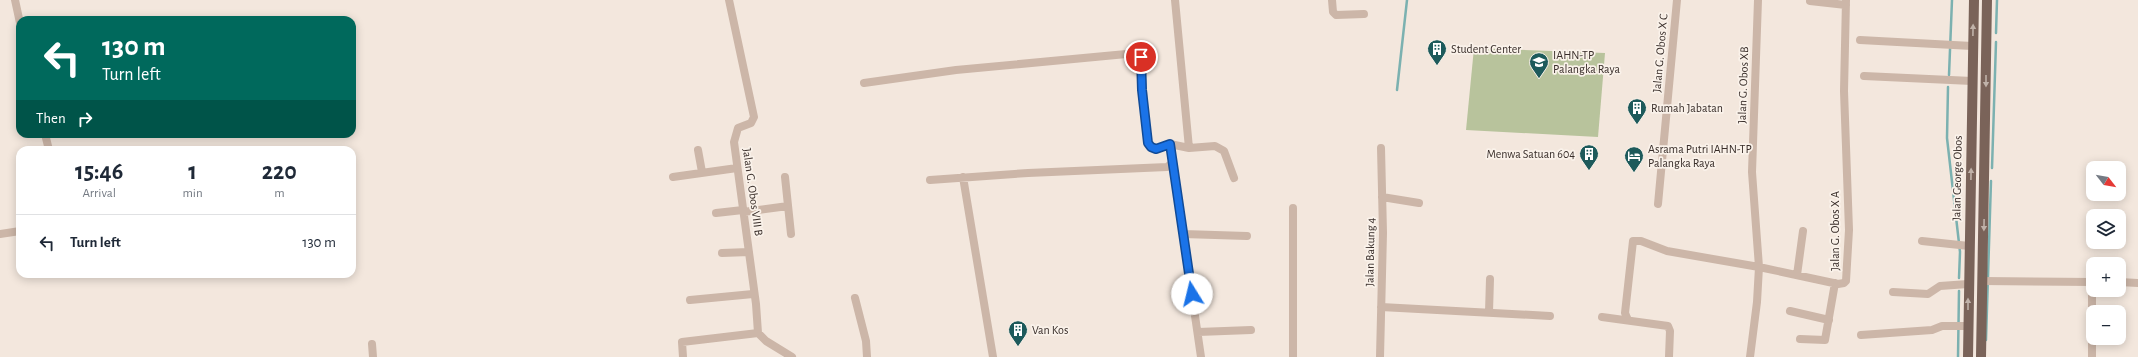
<!DOCTYPE html>
<meta charset="utf-8">
<style>
body{margin:0;font-family:"Alegreya Sans",sans-serif;background:#f6f6f7;color:#1f2937;height:100vh;display:flex;flex-direction:column;font-size:15px;white-space:nowrap}
*{box-sizing:border-box;margin:0}
p{font-size:13px;color:#747a83}
.icon{flex:none;width:22px;height:22px;fill:none;stroke:currentColor;stroke-width:2;stroke-linecap:round;stroke-linejoin:round}
.map{position:relative;flex:1;overflow:hidden}
.drawer{position:absolute;left:16px;top:146px;width:340px;height:132px;display:flex;flex-direction:column;background:#fff;border-radius:12px;box-shadow:0 2px 10px #0003}
.drawer>*{flex:none}
.hud{position:absolute;left:16px;top:16px;width:340px;height:122px;border-radius:12px;box-shadow:0 2px 10px #0003;background:#00695c;color:#fff;overflow:hidden}
.needle{width:26px;rotate:121deg}
.tools{position:absolute;left:2086px;top:161px;display:grid;gap:8px}
.tools a{display:grid;place-items:center;width:40px;height:40px;border-radius:8px;background:#fff;box-shadow:0 2px 10px #0003;font-size:20px}
.pin{position:absolute;display:grid;place-items:center;width:34px;height:34px;color:#fff;margin:-17px;border:2px solid #fff;border-radius:50%;box-shadow:0 1px 4px #0007}
.me{position:absolute;width:44px;margin:-22px;rotate:351deg;stroke-linejoin:round;filter:drop-shadow(0 0 3px #0008)}
.turn{display:flex;align-items:center;gap:14px;height:84px;padding:0 20px;font-size:18px}
.turn .icon{width:52px;height:52px;stroke-width:2.5}
.turn b{display:block;font-size:28px;line-height:34px}
.then{display:flex;align-items:center;height:38px;padding:0 20px;background:#0003;gap:8px;font-size:15px}
.eta{display:flex;justify-content:space-evenly;align-items:center;height:68px;text-align:center}
.eta b{font-size:24px;font-weight:600;line-height:28px}
ul{padding:0;list-style:none}
li{display:flex;align-items:center;gap:12px;height:56px;padding:0 20px;border-top:1px solid #e0e1e3}
li div{flex:1}
li b{display:block;font-size:15px}
li em{font-style:normal}
.map>svg:first-child{display:block}
</style>
<div class="map">
<svg width="2138" height="357" viewBox="0 0 2138 357">
<rect width="100%" height="100%" fill="#f3e7dd"/>
<!-- green -->
<path fill="#b8c39c" d="M1474 48 1605 53 1598 137 1466 130Z"/>
<g fill="none" stroke-linecap="round" stroke-linejoin="round">
<!-- stream -->
<path stroke="#7bb1b0" stroke-width="2.5" d="M1996 33 1997 0
M1949 75 1952 0
M1948 87 1947 138 1960 252 1959 278
M1397 90 1407 0
M1992 168 1996 42
M1986 340 1991 181
M1958 357 1959 291"/>
<!-- street -->
<path stroke="#ccb6a8" stroke-width="8" d="M15 0 20 23
M729 0 754 117 751 123 738 128 734 142 756 304 758 333 766 341 792 357
M1175 0 1189 148
M1332 0 1333 12 1336 15 1364 14
M1810 1 1846 5
M1860 40 1972 46
M1864 76 1972 81
M864 83 956 70 1137 53C1144 57 1143 130 1149 145L1156 149 1170 144 1189 148 1215 146 1224 151 1234 178
M45 134 49 150
M1170 144 1201 357
M698 150 702 172
M673 177 737 168
M785 177 791 234
M963 177 993 357
M930 180 1028 173 1167 167 1172 163
M1382 197 1419 203
M1658 204 1677 0
M1293 208V357
M743 212 788 206
M716 213 743 210
M0 234 20 231
M1183 234 1247 236
M1922 241 1969 246
M722 253 749 252
M1797 275 1803 231
M1983 281 2093 282
M2092 282V357
M2119 282 2138 283
M1893 292 1928 294 1940 286 1968 284
M855 298 866 341 867 357
M690 300 753 294
M1381 307 1550 316
M1790 311 1829 320
M1489 312 1490 279
M1602 317 1668 326 1670 331 1669 357
M1628 320 1625 313 1633 241H1641L1667 251 1759 267 1752 172 1758 0
M1198 332 1251 330
M1861 335 1932 330 1942 326H1968
M1800 339 1825 340 1835 283
M372 344 373 357
M683 357 682 342 758 333
M1380 357 1383 233 1381 148
M1750 357 1757 302 1759 267 1838 284 1844 283 1846 281 1849 230 1844 91 1846 0"/>
<!-- primary -->
<path stroke="#7a6359" stroke-width="10" d="M1968 357 1974 0
M1981 357 1987 0"/>
</g>
<!-- one-way arrows -->
<defs><path id="oneway-solid" d="M-6-.8H1V-3.2L6.5 0L1 3.2V.8H-6Z"/></defs>
<g fill="#c0b2a9">
<use href="#oneway-solid" transform="translate(1973 30) rotate(-89)"/>
<use href="#oneway-solid" transform="translate(1986 81) rotate(90)"/>
<use href="#oneway-solid" transform="translate(1971 174) rotate(-89)"/>
<use href="#oneway-solid" transform="translate(1984 225) rotate(91)"/>
<use href="#oneway-solid" transform="translate(1968 304) rotate(-90)"/>
</g>
<g fill="none" stroke-linecap="round" stroke-linejoin="round">
<defs>
<path id="route" d="M1141 57 1142 90 1148 143 1151 147 1156 149 1170 144 1192 294"/>
</defs>
<!-- route casing -->
<use href="#route" stroke="#114b97" stroke-width="10"/>
<!-- route -->
<use href="#route" stroke="#1a73e8" stroke-width="7"/>
</g>
<!-- icons -->
<defs>
<symbol id="building-pin" viewBox="-11 -11 22 30"><path d="M0 17L-7.5 6A9.5 9.5 0 1 1 7.5 6Z" fill="#1d5a5b" stroke="#faf2ea"/><path d="M-4-6H4V6H1V3H-1V6H-4ZM-2.5-4.3h1.7v1.8h-1.7ZM.8-4.3h1.7v1.8H.8ZM-2.5-1h1.7V.8h-1.7ZM.8-1h1.7V.8H.8Z" fill="#fff"/></symbol>
<symbol id="university-pin" viewBox="-11 -11 22 30"><path d="M0 17L-7.5 6A9.5 9.5 0 1 1 7.5 6Z" fill="#1d5a5b" stroke="#faf2ea"/><path d="M0-5L7-2L0 1L-7-2ZM-4 1L0 2.5L4 1V4Q0 6-4 4Z" fill="#fff"/></symbol>
<symbol id="hotel-pin" viewBox="-11 -11 22 30"><path d="M0 17L-7.5 6A9.5 9.5 0 1 1 7.5 6Z" fill="#1d5a5b" stroke="#faf2ea"/><path d="M-6-4.5h1.5V1H6V5H4.5V3h-9V5H-6ZM-4 0a1.8 1.8 0 1 1 3.6 0ZM.5 0V-2.5h3Q6-2.5 6 0Z" fill="#fff"/></symbol>
</defs>
<g fill-rule="evenodd">
<use href="#building-pin" x="1426" y="38" width="22" height="30"/>
<use href="#university-pin" x="1528" y="51" width="22" height="30"/>
<use href="#building-pin" x="1626" y="97" width="22" height="30"/>
<use href="#building-pin" x="1578" y="143" width="22" height="30"/>
<use href="#hotel-pin" x="1623" y="145" width="22" height="30"/>
<use href="#building-pin" x="1007" y="319" width="22" height="30"/>
</g>
<g text-anchor="middle" dominant-baseline="central" stroke-width="3.5" stroke-linejoin="round" paint-order="stroke">
<!-- poi labels -->
<g font-size="12" fill="#382d29" stroke="#faf2ea" text-anchor="start">
<text x="1451" y="49">Student Center</text>
<text x="1553" y="55">IAHN-TP<tspan x="1553" dy="14">Palangka Raya</tspan></text>
<text x="1651" y="108">Rumah Jabatan</text>
<text x="1648" y="149">Asrama Putri IAHN-TP<tspan x="1648" dy="14">Palangka Raya</tspan></text>
<text x="1575" y="154" text-anchor="end">Menwa Satuan 604</text>
<text x="1032" y="330">Van Kos</text>
</g>
<!-- street labels -->
<g font-size="12" fill="#382d29" stroke="#faf2ea">
<text transform="translate(1660 53) rotate(-85)">Jalan G. Obos X C</text>
<text transform="translate(1743 85) rotate(-88)">Jalan G. Obos XB</text>
<text transform="translate(1957 178) rotate(-89)">Jalan George Obos</text>
<text transform="translate(753 192) rotate(82)">Jalan G. Obos VIII B</text>
<text transform="translate(1835 231) rotate(-90)">Jalan G. Obos X A</text>
<text transform="translate(1370 252) rotate(-89)">Jalan Bakung 4</text>
</g>
</g>
</svg>
<div class="tools">
<a><svg class="needle" viewBox="-14 -14 28 28"><path d="M0-13l5 13h-10z" fill="#e53935"/><path d="M0 13l5-13h-10z" fill="#747a83"/></svg></a>
<a><svg class="icon" aria-label="layers" viewBox="0 0 24 24"><path d="M12 4l9 5-9 5-9-5zM3 14l9 5 9-5"/></svg></a>
<a>+</a>
<a>−</a>
</div>
<div class="pin" style="left:1141px;top:57px;background:#d93025"><svg class="icon" aria-label="arrive" viewBox="0 0 24 24"><path d="M6 21V4h12l-3 4 3 4H6"/></svg></div>
<svg class="me" style="left:1192px;top:294px" viewBox="-20 -20 40 40"><circle r="19" fill="#fff"/><path d="M0-13L10 11 0 6-10 11z" fill="#1a73e8"/></svg>
<div class="hud">
<div class="turn"><svg class="icon" aria-label="left" viewBox="0 0 24 24"><path d="M17 20v-9H6M10 6l-5 5 5 5"/></svg><div><b>130 m</b>Turn left</div></div>
<div class="then">Then<svg class="icon" aria-label="right" viewBox="0 0 24 24"><path d="M7 20v-9h11M14 6l5 5-5 5"/></svg></div>
</div>
<section class="drawer">
<div class="eta">
<div><b>15:46</b><p>Arrival</p></div>
<div><b>1</b><p>min</p></div>
<div><b>220</b><p>m</p></div>
</div>
<ul>
<li><svg class="icon" aria-label="left" viewBox="0 0 24 24"><path d="M17 20v-9H6M10 6l-5 5 5 5"/></svg><div><b>Turn left</b></div><em>130 m</em></li>
</ul>
</section>
</div>
